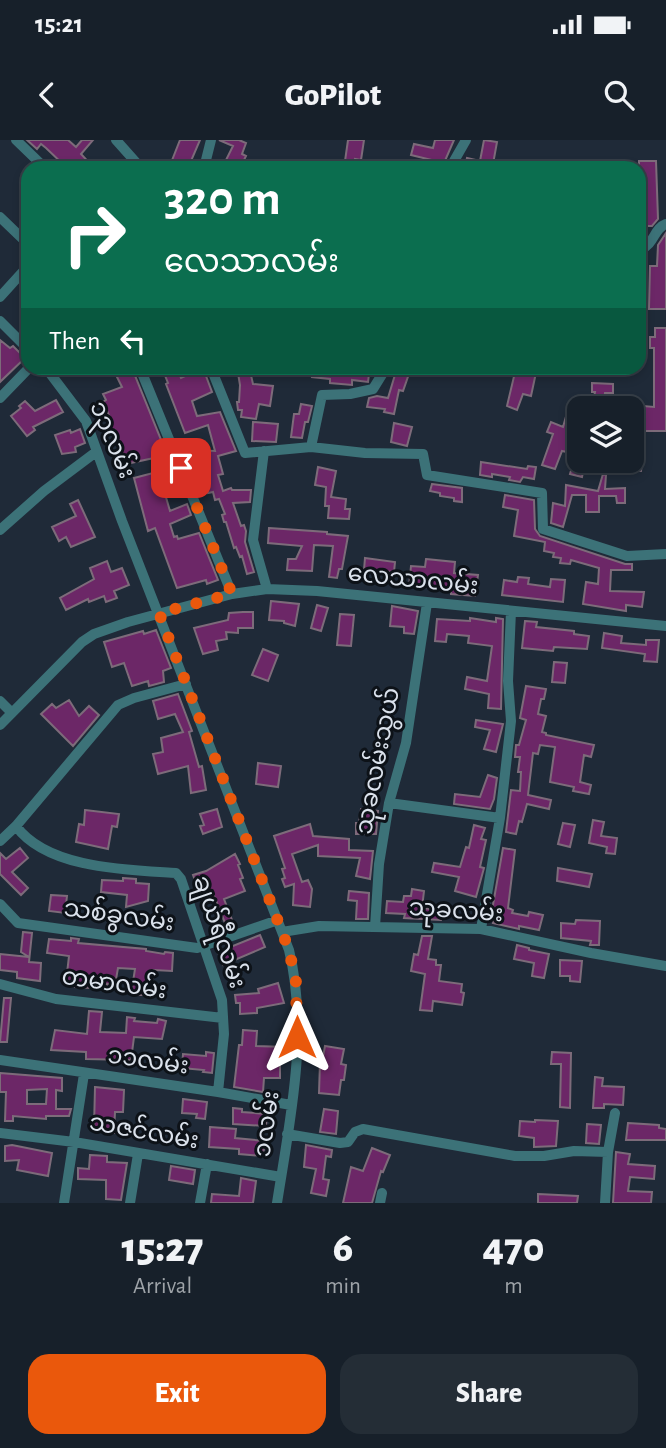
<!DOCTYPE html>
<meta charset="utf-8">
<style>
body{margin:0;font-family:"Alegreya Sans","Noto Sans Myanmar",sans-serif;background:#242d36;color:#f1f3f6;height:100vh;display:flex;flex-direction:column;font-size:26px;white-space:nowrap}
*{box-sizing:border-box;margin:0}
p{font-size:23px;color:#9ea3a8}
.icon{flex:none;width:38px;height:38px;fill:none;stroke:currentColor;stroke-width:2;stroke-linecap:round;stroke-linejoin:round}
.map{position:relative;height:1063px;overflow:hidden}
.sheet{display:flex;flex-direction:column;background:#17202a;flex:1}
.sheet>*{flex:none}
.guide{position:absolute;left:21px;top:21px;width:625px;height:214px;border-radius:21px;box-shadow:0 4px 10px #0003,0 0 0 2px #363e47;background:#0b6e4f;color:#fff;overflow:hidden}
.buttons{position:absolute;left:567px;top:256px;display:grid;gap:14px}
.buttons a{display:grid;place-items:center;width:77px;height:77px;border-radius:14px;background:#17202a;box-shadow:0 4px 10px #0003,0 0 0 2px #363e47;font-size:35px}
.pin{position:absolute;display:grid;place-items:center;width:60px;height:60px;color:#fff;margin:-30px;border-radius:14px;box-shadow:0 4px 10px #0006}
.me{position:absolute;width:77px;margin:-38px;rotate:0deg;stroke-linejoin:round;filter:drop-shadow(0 0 5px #0008)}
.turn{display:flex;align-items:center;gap:24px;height:147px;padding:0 28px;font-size:32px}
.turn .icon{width:91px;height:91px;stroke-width:2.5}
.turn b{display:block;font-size:49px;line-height:60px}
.then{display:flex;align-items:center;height:66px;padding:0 28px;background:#0003;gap:14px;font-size:26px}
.eta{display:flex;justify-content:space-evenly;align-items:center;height:119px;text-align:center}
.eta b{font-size:42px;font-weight:800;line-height:49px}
.button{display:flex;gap:14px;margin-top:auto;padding:14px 28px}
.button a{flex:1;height:80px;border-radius:21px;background:#ea580c;color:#fff;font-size:28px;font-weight:800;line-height:80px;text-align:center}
.button a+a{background:#242d36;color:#f1f3f6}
.status{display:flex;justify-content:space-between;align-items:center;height:49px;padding:0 35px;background:#17202a;direction:ltr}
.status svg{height:19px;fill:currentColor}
header{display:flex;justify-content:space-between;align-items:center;height:91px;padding:0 28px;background:#17202a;font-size:32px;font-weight:800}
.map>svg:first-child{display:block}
</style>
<div class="status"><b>15:21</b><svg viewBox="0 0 49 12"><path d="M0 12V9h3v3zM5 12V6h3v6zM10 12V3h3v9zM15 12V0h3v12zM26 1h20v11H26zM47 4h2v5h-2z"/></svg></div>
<header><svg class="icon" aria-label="back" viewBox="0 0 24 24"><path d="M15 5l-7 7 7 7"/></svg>GoPilot<svg class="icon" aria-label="search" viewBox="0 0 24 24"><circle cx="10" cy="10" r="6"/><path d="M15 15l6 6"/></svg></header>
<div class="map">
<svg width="666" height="1063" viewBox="0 0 666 1063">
<rect width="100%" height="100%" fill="#1f2a38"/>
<!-- building -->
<path fill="#6c2767" stroke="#7d6b7a" stroke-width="2" fill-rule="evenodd" d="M27 0H68L76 7 82 0H93L81 14 94 28H67L46 8 41 4 37 9Z
M180 0H200L188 28H169Z
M219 0H239L246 3 242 14 246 16 240 28 226 20 233 6Z
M348 0H364L361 20 355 19 354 28H344Z
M435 0H454L444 23 411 15 414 4 433 8Z
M484 0 497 2 493 24 497 25V28H465L467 18 480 21Z
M639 21H656L658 79 652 86H639Z
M666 93V169H649L650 126H657L658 105Z
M655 188H666V291H640V301L632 300V265L654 267V208H650V197H655Z
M0 200 10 208 13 206 25 218 0 242Z
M121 228H129L134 233 179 344 163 347 170 371 187 364 191 375 170 384 174 397 177 396 178 399 199 393 218 440 207 444 206 440 177 448 155 388 148 391 134 338 157 332 154 318 126 324 115 290 111 291 108 280H111L103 262 106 260 103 254 122 247 114 231Z
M162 228H177L181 238 203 228 212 252 192 261 197 276 220 272 236 311 218 316 223 334 218 335 223 351 231 348 232 350H251L250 362 233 363 241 386 244 385 246 391 245 402 254 432 247 434 242 416 240 417 236 407 234 408 226 382H224L222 375 225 374 219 359 215 360 213 352 208 353 204 340 197 342 193 327 195 310 215 311 208 285 185 293 166 244 168 243Z
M313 228H353V232L369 234 368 242 352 240V245L330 243V239L312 237Z
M397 228H411L403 251 399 250 394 274 384 272 385 269 367 267 369 258 377 256 388 258Z
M516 228H537L531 256 523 254 517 270 507 266Z
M250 231 253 244 273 246 270 266 259 264 256 279 241 277 242 270H238L237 262H239L240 245 238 233Z
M592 243 613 244V253H605L603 268H592L595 252H592Z
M56 260 63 272 33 287 35 290 27 296 11 276 21 268 19 266 25 261 35 271Z
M301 264 312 266 308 282H305L302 298 291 297 294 274H299Z
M569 266 579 269 572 298 579 300V326L584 327 582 337 570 334 576 314 562 311 555 329 542 325 553 294 547 292 551 282 563 287Z
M253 282 278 284 276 302 252 301Z
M394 283 412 287 407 306 391 302Z
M80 289 85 303 75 307 76 312 62 314 55 295 70 290 71 293Z
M634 314 643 316 641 331 605 329 606 320H633Z
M481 322 527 329 528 326 536 327 534 339 523 337 520 342 509 340 510 337 492 334V337L480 335Z
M318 327 336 331 331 357 346 359 345 369H350L349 379 328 378 329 366H325L326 347 315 345Z
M603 334 606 335 605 349 625 348V363H617L616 356H599V372H586V355H572L563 387 551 383 553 363 565 366 566 345 598 351Z
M432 344 462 348V362L454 361V358L440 356V353L430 351Z
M505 355 534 360 535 389 540 396 625 424H632V430H611L610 451 644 452 642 467 626 465V471L583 464 586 442 598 444 599 428 571 420 570 424 560 423 561 418 553 417 554 413 544 411 545 402 514 396 518 370 503 367Z
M78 360 95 397 71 407 66 397 59 401 52 387 76 376 70 364Z
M269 388 327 392V394L348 396 342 429H339L337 438 329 437 333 406 314 405 312 431 287 430 288 419H296L302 406 268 403Z
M365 418 395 422 394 432 364 430Z
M426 419 455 422 454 433 478 435 475 456 451 454V449L409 446 411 426 425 427Z
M107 421 111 432 122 428 129 445 114 451 117 458 106 462 104 456 89 462 88 459 66 470 60 458 94 439 90 428Z
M518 437 529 438 528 444 550 447 551 439 565 440 563 462 502 455 504 440 517 442Z
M271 461 299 464 295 486 284 483V481L269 480Z
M317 465 328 468 321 491 311 488Z
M392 466 418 471 414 494 404 493V487L390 486Z
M243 472H253V488H238V493L226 492 227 499 216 501 218 510 203 514 194 488 228 480 229 473Z
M340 474 354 475 351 506 337 505Z
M470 478 496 482V478L503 479 501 569 488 568 489 554 465 549 467 537 487 541 492 506 468 503 469 496 447 494 446 502 435 501 437 479 470 481Z
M525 481 537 482 536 487 574 491V494L589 496 587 509 554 507 553 511 522 508Z
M156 490 171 528 163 531 164 542 149 546 148 541 132 546 124 523 112 527 104 502 143 491 144 494Z
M604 493 622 496 621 503 646 505V500H659L657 522 644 521 645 514 602 508Z
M263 509 278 515 268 541 252 535Z
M554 522 567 523 565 543 552 542Z
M526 546 546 549 544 559H541L538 574 546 576 542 592 546 593V595L594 605 591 617 584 615 580 642 591 645 589 654 573 651 574 647 550 642 555 607 540 605 538 614 533 613 528 655 551 660 549 669 527 664 522 682 519 681 516 694 506 692 511 650 520 651 521 632H518L520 617H515L516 605H519L526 580 520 578Z
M178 554 192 591 189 592 199 627 202 626 206 650 191 653 188 626 158 634 153 614 163 612 161 598 183 592 175 574 158 579 153 561Z
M69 560 79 576 89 566 99 575 73 606 41 574 52 564 56 568Z
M476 580 503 584 496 612 484 609 490 590 475 587Z
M258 623 281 626 278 647 256 644Z
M488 635 497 638 494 659 490 669 454 664 455 654 480 657Z
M217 669 222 687 203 694 200 686 204 685 200 674Z
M361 669 378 671 376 694H356V683H359Z
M85 670 119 674 117 687 112 686 108 709 76 702 79 684 84 685Z
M593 680 604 682 601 696 617 698 615 714 606 713 607 707 589 703Z
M563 683 575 685 570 707 558 704Z
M310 684 313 696 349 699V710L373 711 370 739 356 736 360 718 318 716V705L292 714 302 742 308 740 312 749 310 767 293 765 294 744 285 747 282 739 285 738 282 729 285 728 274 696Z
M474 685 485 688 481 699 486 700 480 727 484 728 476 757 455 751 459 737 432 732 434 723 460 727 466 707 469 708Z
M20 708 28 718 12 732 28 748 21 755 0 734V713L6 719Z
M503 708 515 710 508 768 513 770 512 773 528 776 529 772 543 775 539 790 519 786V789L493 783 495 777 491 776Z
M235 714 240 724 238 725 243 738 240 739 245 751 224 759 232 780 225 783 212 751 201 757 193 735 206 731Z
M558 728 592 734 589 747 557 741Z
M123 738 136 739V743L149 744 148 761 126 767 127 755 101 752 102 740 123 741Z
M412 749 424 751 422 768 442 770 441 780 404 778 405 774 386 773 387 761 403 762 404 756H411Z
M349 751 369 753 368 779H356L357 761 348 760Z
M51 755 67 756 65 773 49 771Z
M576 780 600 781 599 805H590L591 801 561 798V783L575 784Z
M23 792 32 793 29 822 41 823 40 841 17 838V832L0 830V814L29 817 21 812Z
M260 795 265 807 223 825 218 812Z
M422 796H432L428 819 436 820V825H441L439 841 462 844 461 852 464 853 462 865 433 861 432 871 420 870 425 834 411 831 414 814 418 815Z
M71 798 79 799 78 803 146 809V811L164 814 165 812 173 813 172 831 154 830 151 855H131L135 829 118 828 115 845 107 844V849L75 847V844L66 842 69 816 47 813 49 799 71 801Z
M517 805 529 808V810L549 814 544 838 532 836 534 823 514 819Z
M560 820 582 821 580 842 570 841V836H560Z
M278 843 284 863 257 868V873L240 874V863H236L235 855 259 853 258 849Z
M4 858H11L7 902H0Z
M89 871 102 872 100 892 126 893 127 877 135 878 134 881 157 883 158 879 166 881 162 899 134 897 131 920 86 919V912L51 910 55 890 87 894Z
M243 890 257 891 256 906 286 907V915H280V938H264L263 952 234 947 239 905H242Z
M325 906 344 909 341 924 346 925 344 940H341L339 955 319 953 320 922H322Z
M206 912 214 913 212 933 203 932 204 930 182 928 183 914 206 916Z
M552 912 571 913 570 968 560 967 561 924H551Z
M0 933 62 938V951L56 950V969H71L69 976H46V979L13 976V981H5L6 952H0ZM47 949 46 964H27V950Z
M595 937 603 938 602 946 624 947 623 965 604 964V968H593Z
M95 947 124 950 123 972H115L114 993H106V989L94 988Z
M183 959 207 962 205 979 196 978 197 974 182 973Z
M233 968 242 969V972L267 974 266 986 233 984Z
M324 969 338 971 336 994 320 992Z
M535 980 558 981 556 1006 534 1007V998L519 996 520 981 535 982Z
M628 983 659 985V988L666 989V1000H626Z
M587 984 601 985 599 1004 586 1003Z
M210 987 236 989 235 998 265 1001 263 1016 239 1014V1009L209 1007Z
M12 1005 52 1013 48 1036 17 1030 19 1020 5 1021V1006Z
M306 1005 332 1010 331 1017 326 1016 323 1039 329 1040 326 1056 311 1053 316 1029 304 1027Z
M372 1008 390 1015 383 1032 381 1031 372 1063H343L351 1027 363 1031Z
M616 1012 630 1014 628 1024 655 1026 654 1039 630 1037 628 1051 652 1052 651 1063H613Z
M90 1015 107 1016V1022L127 1023 121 1060 106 1059V1040L78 1039V1028L89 1029Z
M171 1026 195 1030 193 1044 169 1040Z
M241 1038 256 1041 253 1063H211L212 1054 239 1056Z
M538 1054 578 1056 577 1063H538Z"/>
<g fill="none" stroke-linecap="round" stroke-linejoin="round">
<!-- minor -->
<path stroke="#3c7278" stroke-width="10" d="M16 0 45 28
M116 0 141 28
M204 28 211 0
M450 28 466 0
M0 77 28 104
M639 111C656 103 653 89 666 84
M0 157 28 126
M0 181 28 209
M46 228 86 281 122 381 289 810C309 893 290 980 277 1063
M140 228 232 454
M211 228 245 313 311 307 322 255 350 254 373 249 386 228
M0 258 29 228
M311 307 365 313 423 314 427 335 542 353 543 389 627 416 666 414
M264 311 253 400 267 449
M0 390 44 351 96 312
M0 561 12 573
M0 585 82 502 94 494 128 482 232 454 267 449 317 451 666 486
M389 663 500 678
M16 686C47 729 128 730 176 733L181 739 222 860 224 894 218 952
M0 701 16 686 118 565 134 558 186 544
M0 764 18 783 197 808 278 780
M375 787 379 724 389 663 406 603 427 463
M481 789 500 678 511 581 508 541 511 471
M282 792 319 786 481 789 591 813 666 826
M0 844 56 859 223 878
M0 920 218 952 291 965
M0 993 74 1002 281 1037
M287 994 340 1003 348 1002 355 992 363 989 515 1016H544L574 1011 608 1012
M64 1063 84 934
M130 1063 138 1014
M200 1063 207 1024
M380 1063 382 1053
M605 1063 608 1012 615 973"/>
</g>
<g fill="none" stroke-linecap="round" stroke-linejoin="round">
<!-- route -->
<path stroke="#ea580c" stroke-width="12" stroke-dasharray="0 21.6" d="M181 328 232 454 159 473 289 810 296 842 297 897"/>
</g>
<g text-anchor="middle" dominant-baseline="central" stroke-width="6" stroke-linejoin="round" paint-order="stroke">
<!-- street labels -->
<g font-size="24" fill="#dbe2ec" stroke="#0d1218">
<text transform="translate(112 300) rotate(67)">၁၃လမ်း</text>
<text transform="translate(413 440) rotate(6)">လေသာလမ်း</text>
<text transform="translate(378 621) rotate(-79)">သုခလမ်းသွယ်</text>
<text transform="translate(456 771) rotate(4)">သုခလမ်း</text>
<text transform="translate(119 776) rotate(8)">သစ်ခွလမ်း</text>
<text transform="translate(219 792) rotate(71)">ချယ်ရီလမ်း</text>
<text transform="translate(114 844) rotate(8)">တမာလမ်း</text>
<text transform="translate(148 921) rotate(8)">၁၁လမ်း</text>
<text transform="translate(267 984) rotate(-82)">၁လမ်း</text>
<text transform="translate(144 992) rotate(10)">သဇင်လမ်း</text>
</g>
</g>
</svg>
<div class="buttons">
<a><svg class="icon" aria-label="layers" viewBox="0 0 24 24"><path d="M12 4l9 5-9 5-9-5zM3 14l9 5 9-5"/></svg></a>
</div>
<div class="pin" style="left:181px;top:328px;background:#d93025"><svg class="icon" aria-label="arrive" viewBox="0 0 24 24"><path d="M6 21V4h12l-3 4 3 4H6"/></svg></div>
<svg class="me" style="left:297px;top:897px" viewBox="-20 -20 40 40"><path d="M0-17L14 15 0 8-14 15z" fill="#ea580c" stroke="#fff" stroke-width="4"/></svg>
<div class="guide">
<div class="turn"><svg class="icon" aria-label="right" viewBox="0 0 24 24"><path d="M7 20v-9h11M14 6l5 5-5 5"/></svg><div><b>320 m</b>လေသာလမ်း</div></div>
<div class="then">Then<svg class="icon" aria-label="left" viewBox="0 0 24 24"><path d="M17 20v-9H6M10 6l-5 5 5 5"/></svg></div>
</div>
</div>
<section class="sheet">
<div class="eta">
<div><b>15:27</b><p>Arrival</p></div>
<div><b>6</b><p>min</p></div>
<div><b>470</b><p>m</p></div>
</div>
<div class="button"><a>Exit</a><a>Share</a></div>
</section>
